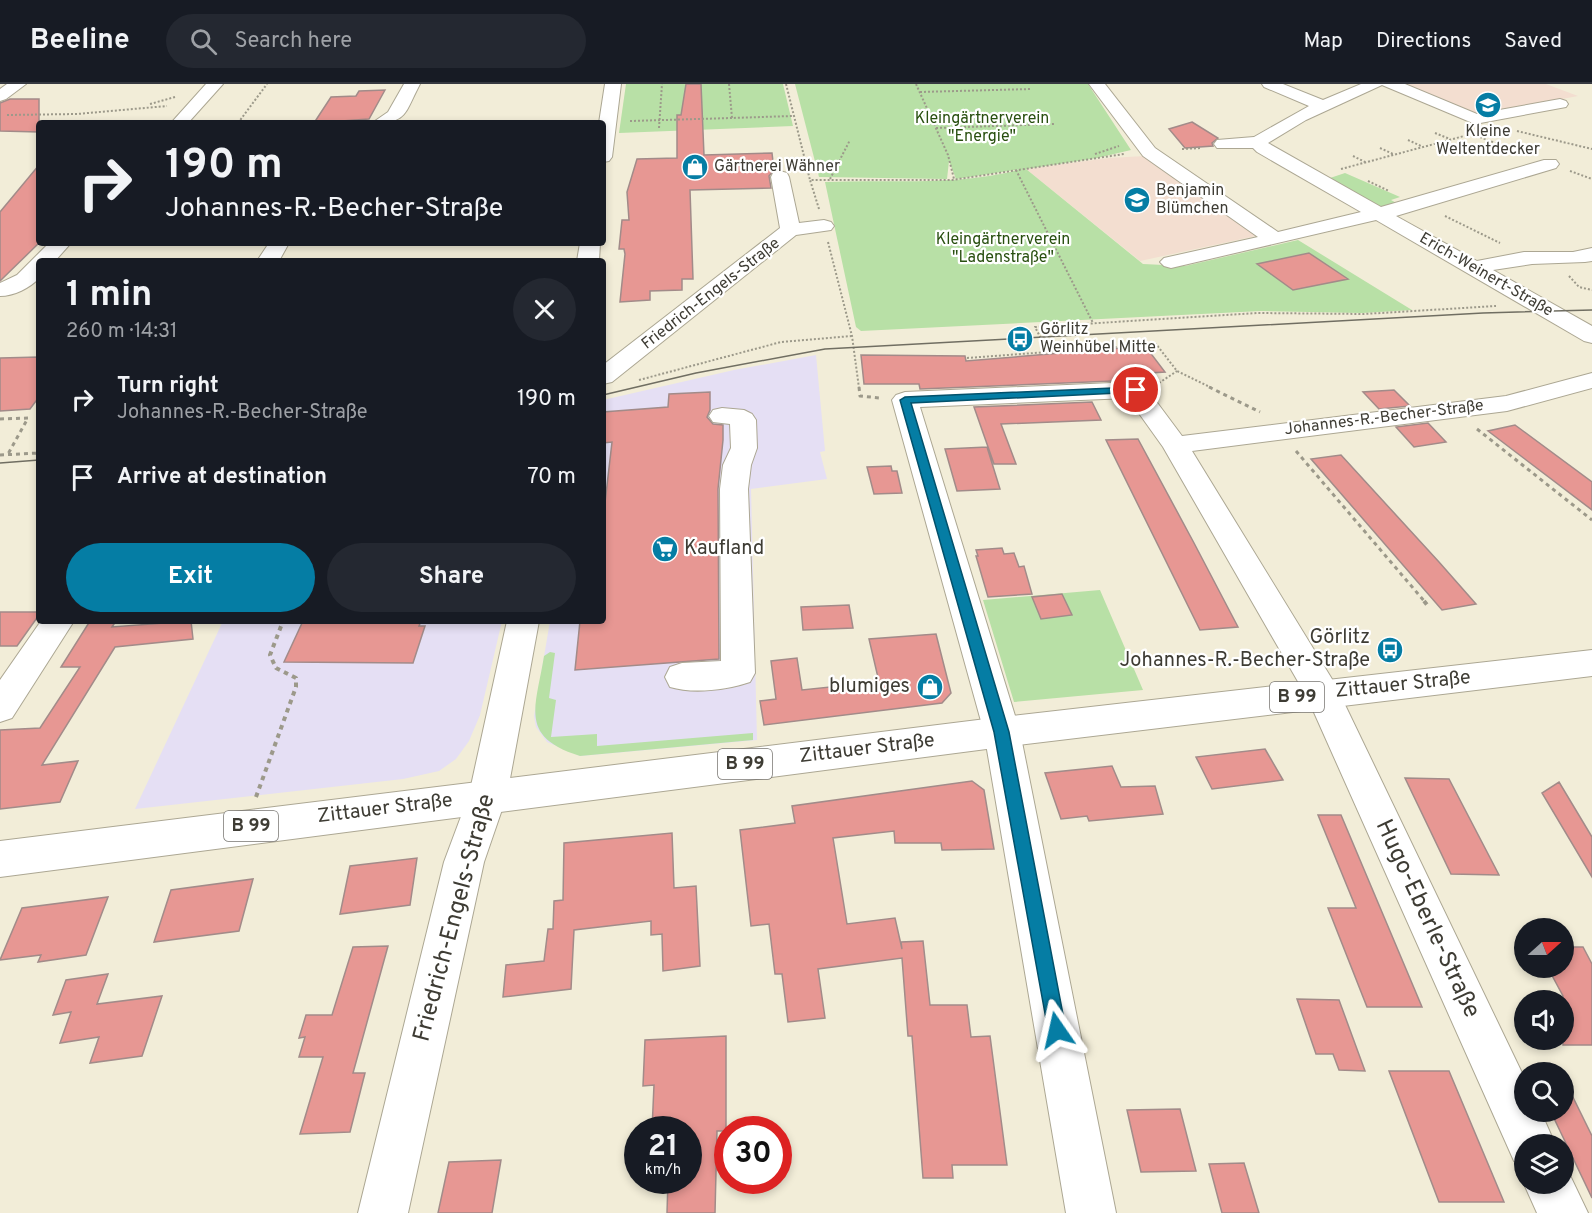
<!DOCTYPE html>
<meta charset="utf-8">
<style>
body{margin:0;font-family:Overpass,sans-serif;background:#242831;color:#f1f3f6;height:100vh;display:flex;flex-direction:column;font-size:22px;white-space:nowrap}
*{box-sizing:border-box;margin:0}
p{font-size:20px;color:#9ea1a6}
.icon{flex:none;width:33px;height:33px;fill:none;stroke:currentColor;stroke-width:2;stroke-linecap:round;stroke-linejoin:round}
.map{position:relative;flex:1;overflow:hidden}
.side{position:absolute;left:36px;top:174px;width:570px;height:366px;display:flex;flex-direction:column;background:#171b24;border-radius:6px;box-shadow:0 3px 9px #0003}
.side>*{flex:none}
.guide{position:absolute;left:36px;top:36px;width:570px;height:126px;border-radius:6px;box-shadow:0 3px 9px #0003;background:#171b24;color:#f1f3f6;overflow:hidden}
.needle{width:39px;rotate:69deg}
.fabs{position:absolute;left:1514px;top:834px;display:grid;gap:12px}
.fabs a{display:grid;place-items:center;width:60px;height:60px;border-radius:50%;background:#171b24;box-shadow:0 3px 9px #0003;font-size:30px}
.speed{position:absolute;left:624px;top:1032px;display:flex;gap:12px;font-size:30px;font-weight:700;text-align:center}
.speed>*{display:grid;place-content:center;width:78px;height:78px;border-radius:50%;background:#171b24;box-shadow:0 3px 9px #0003;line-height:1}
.speed small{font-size:15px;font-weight:400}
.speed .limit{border:9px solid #d22;background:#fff;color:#111}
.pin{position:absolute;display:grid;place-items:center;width:51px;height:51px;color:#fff;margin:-26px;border:3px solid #fff;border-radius:50%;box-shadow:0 2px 6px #0007}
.me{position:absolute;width:66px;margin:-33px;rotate:349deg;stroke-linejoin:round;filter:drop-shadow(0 0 4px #0008)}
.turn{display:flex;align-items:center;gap:21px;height:126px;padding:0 30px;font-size:27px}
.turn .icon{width:78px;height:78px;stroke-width:2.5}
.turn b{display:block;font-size:42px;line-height:51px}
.round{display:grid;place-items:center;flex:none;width:63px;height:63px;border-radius:32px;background:#242831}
.headline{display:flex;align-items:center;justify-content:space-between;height:102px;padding:0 30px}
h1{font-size:36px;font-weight:700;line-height:45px}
.action{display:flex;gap:12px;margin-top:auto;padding:12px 30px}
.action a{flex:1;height:69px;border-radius:36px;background:#057da4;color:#fff;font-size:24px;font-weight:700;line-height:69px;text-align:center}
.action a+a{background:#242831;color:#f1f3f6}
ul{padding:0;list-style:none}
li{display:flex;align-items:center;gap:18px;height:78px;padding:0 30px}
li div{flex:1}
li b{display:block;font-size:22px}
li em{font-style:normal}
header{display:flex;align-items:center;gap:36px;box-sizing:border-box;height:84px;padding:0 30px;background:#171b24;border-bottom:2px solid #363941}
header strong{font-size:28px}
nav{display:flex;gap:33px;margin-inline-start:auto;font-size:21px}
.search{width:420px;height:54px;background:#242831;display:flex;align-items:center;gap:15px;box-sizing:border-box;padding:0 21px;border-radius:33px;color:#9ea1a6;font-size:22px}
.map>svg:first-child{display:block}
</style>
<header>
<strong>Beeline</strong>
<div class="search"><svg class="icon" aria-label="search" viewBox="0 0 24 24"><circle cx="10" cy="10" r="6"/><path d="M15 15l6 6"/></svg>Search here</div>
<nav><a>Map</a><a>Directions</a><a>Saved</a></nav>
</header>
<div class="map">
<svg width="1592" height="1129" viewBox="0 0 1592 1129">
<rect width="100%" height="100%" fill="#f2edd8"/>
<!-- commercial -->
<path fill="#e5dff4" d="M816 271 825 367 820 368 827 395 751 405 757 656 580 672 547 658 536 643 534 632 550 537H603V316L734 286Z
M223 537H502L480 631 469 657 456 675 439 687 403 695 135 725Z"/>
<!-- education -->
<path fill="#f3ded0" d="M1400 0H1546L1578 12 1472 32Z
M1145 72 1254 146 1256 152 1140 177 1026 85 1109 74Z"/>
<!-- green -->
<path fill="#b8e0a6" d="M626 0H783L793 42 619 49Z
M795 0H1088L1131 66 1097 74 1026 85 1143 180 1185 182 1298 156 1412 226 1362 229 1261 227 861 247 856 243 825 98C891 95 957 103 1022 85L956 95 949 77 947 95 819 93Z
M1345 89 1400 113 1391 116 1400 121 1381 123 1330 94Z
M1100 506 1143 606 1014 618 983 516Z
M550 568 555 569 549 614 556 616 551 653 597 650V662L753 649V656L580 672C518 653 536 623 544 572Z"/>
<!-- building -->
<path fill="#e79793" stroke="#a28b89" stroke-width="1.5" d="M686 0H701L704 71 772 69 774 86 769 92 771 104 690 106 693 195H682V206L650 207V216L620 218 625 170 624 165H619L622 136H629L627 108 637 75 677 74V31H681Z
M385 6 369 35 314 39 331 13 356 12 359 7Z
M10 15H39V48L0 47V19Z
M1192 38 1218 54 1212 59 1213 62 1185 64 1169 45Z
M39 81V159L0 197V128Z
M1309 169 1348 195 1293 206 1257 180Z
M1134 263 1137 268 1149 267 1165 288 1150 289 1154 295 1137 296 920 305 919 300H864L861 271 965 272 966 277Z
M39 273V313L30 325 0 327V274Z
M1394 306 1410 322 1379 325 1363 308Z
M710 308V326L707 333 713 340 723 341V356L718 405 719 575 575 586 580 537H603V436L612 358 603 359V328L668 323 669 310Z
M1092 318 1101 336 1001 340 1016 380H994L974 323Z
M1428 339 1446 358 1414 363 1396 343Z
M1515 341 1592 398V426L1488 347Z
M1138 355 1194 459 1238 543 1200 546 1106 356Z
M987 363 1000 405 957 407 945 365Z
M1341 371 1439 478 1476 520 1442 526 1311 375Z
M891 382 892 387H897L902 409 874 410 867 383Z
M1002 464 1004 470 1014 469 1019 483 1024 482 1032 510 988 513 976 472H978L976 466Z
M1062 510 1072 531 1041 535 1032 513Z
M849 521 853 544 803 546 801 523Z
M0 528H39V531L17 562H0Z
M90 537H116L112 543 191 537 193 555 115 563 42 681 78 677 60 718 0 725V646L40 644 80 583H61Z
M303 537H421L419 542H425L413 579 284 578Z
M936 550 951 609 942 619 764 641 760 617 776 615 771 577 797 574 802 606 830 603 831 609 880 602 869 555Z
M1265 665 1283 696 1212 705 1196 673Z
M1112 682 1121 703 1155 702 1163 730 1089 737 1087 732 1061 735 1045 689Z
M1405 694 1449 695 1499 791 1451 790Z
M972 697 984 706 994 765 942 766 941 759H895L894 747 833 754 847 840 895 834 902 865 901 858 923 857 930 921H967L971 953 990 952 1007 1081H952L953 1094H923L912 952H908L902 874 818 885 825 934 788 938 782 890H775L769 840 751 842 740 746 795 739 792 722Z
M1559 698 1592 753V793L1542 709Z
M1318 731H1341L1422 923H1367L1328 824H1356Z
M672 749 674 804 696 802 700 882 663 887 662 850 651 851V837L574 846 571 905 503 913 506 881 544 877 548 845H553L554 817 563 816 564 759Z
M417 774 410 821 340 830 350 782Z
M253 795 239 847 154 858 171 806Z
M108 813 86 871 38 878 41 871 0 876 22 824Z
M388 862 353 989H365L350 1048 300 1050 323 973H299L305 953 299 954 306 931H332L353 863Z
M1563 863H1583L1592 880V961H1563V912L1548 884H1563Z
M108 890 97 920 162 912 142 972 90 979 99 953 60 959 71 928 53 931 66 896Z
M1297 915 1339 916 1365 987 1339 986 1333 970H1316Z
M726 952V1047H717L715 1129H667L668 1096H688V1046H652L654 1001 643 1002 645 956Z
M1389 987H1449L1504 1118H1439Z
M1563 993 1592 1052V1114L1551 1028H1563Z
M1180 1025 1196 1087 1141 1088 1127 1026Z
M501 1076 492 1129H438L449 1078Z
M1244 1079 1259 1129H1222L1209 1080Z"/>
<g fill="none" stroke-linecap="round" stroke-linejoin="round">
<defs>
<path id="minor" d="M7 0H26L6 15 0 17V5Z
M206 0H223L188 39H171Z
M404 0H420C404 30 408 39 372 39L388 28Z
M605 0H621L612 73 609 77 603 78V39H599Z
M1089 0H1105L1155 64 1278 148 1361 128 1257 68 1253 64H1217L1214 60 1217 56 1254 53 1309 22 1264 3 1262 0H1283L1323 16 1361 0H1405L1477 30 1560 15 1566 17 1568 20 1566 23 1475 40 1382 1 1306 36 1268 59 1381 123 1544 76H1556L1559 80 1556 84 1396 132 1477 177 1524 168H1573L1592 164V177L1585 178 1532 180 1493 186 1592 242V259L1584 257 1376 136 1171 184 1164 182 1160 178 1164 174 1258 153 1143 72Z
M780 87 787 89 789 93 799 139 824 136 831 138 834 142 831 146 796 151 612 298 603 300V281L780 144 771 93 773 89Z
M49 159H71L55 177H39V194C30 204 14 212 0 212V199L17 191Z
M269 159H289L279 177H257Z
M580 159H600L599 177H577Z
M1592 289V304L1507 327 1192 367 1335 600 1524 993V1028H1541L1555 1060H1524V1081L1514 1077 1308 615 1163 363 1128 314 920 323 1020 648 1116 1129H1066L984 648 892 316 896 311 905 308 1135 298 1144 301 1182 352 1506 312Z
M722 324 744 326 752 330 756 336 757 364 751 381 748 405 755 589 750 598C727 606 693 610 670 603L665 593 670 583 682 579 721 577 720 405 723 381 731 364 730 340 713 338 709 332 713 326Z
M41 537H74L12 634 0 638V596Z
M507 537H539L507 711 484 778 408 1129H358L444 778 469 711Z
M1563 1081 1566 1083 1588 1129H1537L1524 1100H1563Z"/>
<path id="major" d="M1592 566V592L1002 663 0 793V757L1002 633Z"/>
</defs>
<!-- minor casing -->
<use href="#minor" stroke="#aca793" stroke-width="2"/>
<!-- major casing -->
<use href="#major" stroke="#aca793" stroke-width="2"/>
<!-- path-far2 -->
<path stroke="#9c998a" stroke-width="2" stroke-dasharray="2 2" stroke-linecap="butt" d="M729 0 732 34 792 32
M786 0 810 96
M916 0 948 71 954 95
M920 8 1031 5
M150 20 175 13
M7 31 77 30 167 22
M630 37 732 34
M238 39 267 0
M659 44 662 0
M936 44 1054 40
M1517 47 1592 65
M1435 49 1450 55
M1480 53 1521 69
M1408 56 1421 62
M1380 64 1393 70
M1182 65 1202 64
M1095 70 1119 62
M1353 72 1365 78
M1341 85 1464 52
M1016 86 1093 239
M1570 87 1592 95
M830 95 850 56
M1368 97 1389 107
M819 125 810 96H952L1124 70
M1445 132 1500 159
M828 158 852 252 859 304
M1569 192 1579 203 1592 206
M1048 268 1035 243 1258 229 1364 230 1496 222
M967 274 1156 260 1177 287 1212 304
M639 296 781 258 852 252
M1159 299 1177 287"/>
<!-- path-far1 -->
<path stroke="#9c998a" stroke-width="3" stroke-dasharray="4 4" stroke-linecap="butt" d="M859 303 860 312 880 314
M1209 303 1260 328
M0 335 28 334 8 370
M1477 345 1592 436
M1296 367 1425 518
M0 371 39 369"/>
<!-- path -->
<path stroke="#9c998a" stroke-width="4" stroke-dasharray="4.5 4.5" stroke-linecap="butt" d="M1424 517 1428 522
M256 713 296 603V594L276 584 270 571 283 537"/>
<!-- minor -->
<use href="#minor" fill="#fff" fill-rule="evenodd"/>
<!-- major -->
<use href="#major" fill="#fff" fill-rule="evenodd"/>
<!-- tram -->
<path stroke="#706e62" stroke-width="1.5" d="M603 311 696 289 825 265 1483 229 1592 226
M0 379 39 376"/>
</g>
<!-- route -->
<path fill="#057da4" stroke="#03516b" stroke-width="1.5" d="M1136 303 1139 304V308L911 319 1009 648 1066 946 1063 952 1057 955 1050 952 1048 946 994 648 900 316 905 313Z"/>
<!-- icons -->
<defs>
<symbol id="school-disc" viewBox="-11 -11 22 22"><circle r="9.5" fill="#057da4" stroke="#fff"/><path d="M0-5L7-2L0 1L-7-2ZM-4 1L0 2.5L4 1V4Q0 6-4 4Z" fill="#fff"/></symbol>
<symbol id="shop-disc" viewBox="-11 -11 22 22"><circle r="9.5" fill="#057da4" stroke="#fff"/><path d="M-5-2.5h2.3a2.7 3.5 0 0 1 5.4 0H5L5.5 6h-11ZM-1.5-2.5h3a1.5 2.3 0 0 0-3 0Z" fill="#fff"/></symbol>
<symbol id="bus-disc" viewBox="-11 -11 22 22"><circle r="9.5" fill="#057da4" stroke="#fff"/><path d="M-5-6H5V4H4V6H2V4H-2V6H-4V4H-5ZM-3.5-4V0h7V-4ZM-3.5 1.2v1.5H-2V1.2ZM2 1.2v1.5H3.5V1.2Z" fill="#fff"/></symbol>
<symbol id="supermarket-disc" viewBox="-11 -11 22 22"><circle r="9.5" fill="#057da4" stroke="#fff"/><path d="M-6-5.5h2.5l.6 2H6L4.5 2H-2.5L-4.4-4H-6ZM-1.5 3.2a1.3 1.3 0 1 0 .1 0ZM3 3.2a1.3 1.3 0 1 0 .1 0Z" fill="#fff"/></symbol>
</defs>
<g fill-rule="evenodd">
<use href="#school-disc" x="1473" y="6" width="30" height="30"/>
<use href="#shop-disc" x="680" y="68" width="30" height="30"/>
<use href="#school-disc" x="1122" y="101" width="30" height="30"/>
<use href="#bus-disc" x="1005" y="240" width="30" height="30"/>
<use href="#supermarket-disc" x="650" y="450" width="30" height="30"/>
<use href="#bus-disc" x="1375" y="551" width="30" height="30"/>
<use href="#shop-disc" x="915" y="588" width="30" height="30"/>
</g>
<g text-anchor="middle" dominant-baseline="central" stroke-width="4.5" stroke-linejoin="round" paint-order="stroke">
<!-- far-park labels -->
<g font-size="16" fill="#284f0f" stroke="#fff">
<text x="982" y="35">Kleingärtnerverein<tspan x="982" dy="18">"Energie"</tspan></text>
<text x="1003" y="156">Kleingärtnerverein<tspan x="1003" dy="18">"Ladenstraße"</tspan></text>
</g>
<!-- far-poi labels -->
<g font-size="16" fill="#3e3c34" stroke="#fff" text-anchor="start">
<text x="1488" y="48" text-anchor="middle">Kleine<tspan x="1488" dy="18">Weltentdecker</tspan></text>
<text x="714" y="83">Gärtnerei Wähner</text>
<text x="1156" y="107">Benjamin<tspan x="1156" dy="18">Blümchen</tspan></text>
<text x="1040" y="246">Görlitz<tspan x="1040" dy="18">Weinhübel Mitte</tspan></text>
</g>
<!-- far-street labels -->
<g font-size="16" fill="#3e3c34" stroke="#fff">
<text transform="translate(1486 191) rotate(30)">Erich-Weinert-Straße</text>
<text transform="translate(711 210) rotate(-38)">Friedrich-Engels-Straße</text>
<text transform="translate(1384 334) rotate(-7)">Johannes-R.-Becher-Straße</text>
</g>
<!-- shield labels -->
<g fill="#fff" stroke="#787671" stroke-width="1.5">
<rect x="1270" y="598" width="54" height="30" rx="4.5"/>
<rect x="718" y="665" width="54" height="30" rx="4.5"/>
<rect x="224" y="727" width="54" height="30" rx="4.5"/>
</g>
<g font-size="18" font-weight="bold" fill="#3e3c34">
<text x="1297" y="613">B 99</text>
<text x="745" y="680">B 99</text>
<text x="251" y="742">B 99</text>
</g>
<!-- poi labels -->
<g font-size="20" fill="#3e3c34" stroke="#fff" text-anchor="end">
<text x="684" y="465" text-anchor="start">Kaufland</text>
<text x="1370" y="554">Görlitz<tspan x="1370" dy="23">Johannes-R.-Becher-Straße</tspan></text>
<text x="910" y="603">blumiges</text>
</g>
<!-- street labels -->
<g font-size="20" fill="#3e3c34" stroke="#fff">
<text transform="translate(1403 601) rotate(-6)">Zittauer Straße</text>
<text transform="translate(867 665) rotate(-7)">Zittauer Straße</text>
<text transform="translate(385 725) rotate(-7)">Zittauer Straße</text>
</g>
<!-- near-street labels -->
<g font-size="24" fill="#3e3c34" stroke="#fff">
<text transform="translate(455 834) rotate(-75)">Friedrich-Engels-Straße</text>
<text transform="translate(1427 835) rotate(65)">Hugo-Eberle-Straße</text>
</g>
</g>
</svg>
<div class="fabs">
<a><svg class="needle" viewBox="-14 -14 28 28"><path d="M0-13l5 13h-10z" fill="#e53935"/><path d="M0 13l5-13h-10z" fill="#9ea1a6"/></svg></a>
<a><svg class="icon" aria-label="sound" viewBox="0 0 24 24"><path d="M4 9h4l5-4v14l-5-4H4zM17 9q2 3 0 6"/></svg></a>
<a><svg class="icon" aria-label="search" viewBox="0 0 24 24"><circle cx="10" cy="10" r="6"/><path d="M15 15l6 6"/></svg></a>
<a><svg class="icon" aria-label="layers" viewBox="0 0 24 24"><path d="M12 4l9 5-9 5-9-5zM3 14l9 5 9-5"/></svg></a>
</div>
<div class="speed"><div>21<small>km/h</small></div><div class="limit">30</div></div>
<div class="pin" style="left:1136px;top:306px;background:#d93025"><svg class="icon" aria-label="arrive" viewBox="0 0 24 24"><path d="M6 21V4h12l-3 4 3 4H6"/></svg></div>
<svg class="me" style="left:1057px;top:946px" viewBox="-20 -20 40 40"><path d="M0-17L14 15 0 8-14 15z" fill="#057da4" stroke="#fff" stroke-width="4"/></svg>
<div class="guide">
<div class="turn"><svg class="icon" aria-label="right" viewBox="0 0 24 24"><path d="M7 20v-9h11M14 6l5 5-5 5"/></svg><div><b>190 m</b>Johannes-R.-Becher-Straße</div></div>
</div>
<section class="side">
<div class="headline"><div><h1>1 min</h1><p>260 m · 14:31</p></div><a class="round"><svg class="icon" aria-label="close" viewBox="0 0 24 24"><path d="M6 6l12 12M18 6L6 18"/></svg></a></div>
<ul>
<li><svg class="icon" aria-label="right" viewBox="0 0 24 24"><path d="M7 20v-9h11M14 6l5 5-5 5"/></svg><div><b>Turn right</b><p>Johannes-R.-Becher-Straße</p></div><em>190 m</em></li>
<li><svg class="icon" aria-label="arrive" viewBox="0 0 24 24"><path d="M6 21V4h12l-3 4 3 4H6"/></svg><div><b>Arrive at destination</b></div><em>70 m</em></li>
</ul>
<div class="action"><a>Exit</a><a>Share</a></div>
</section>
</div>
